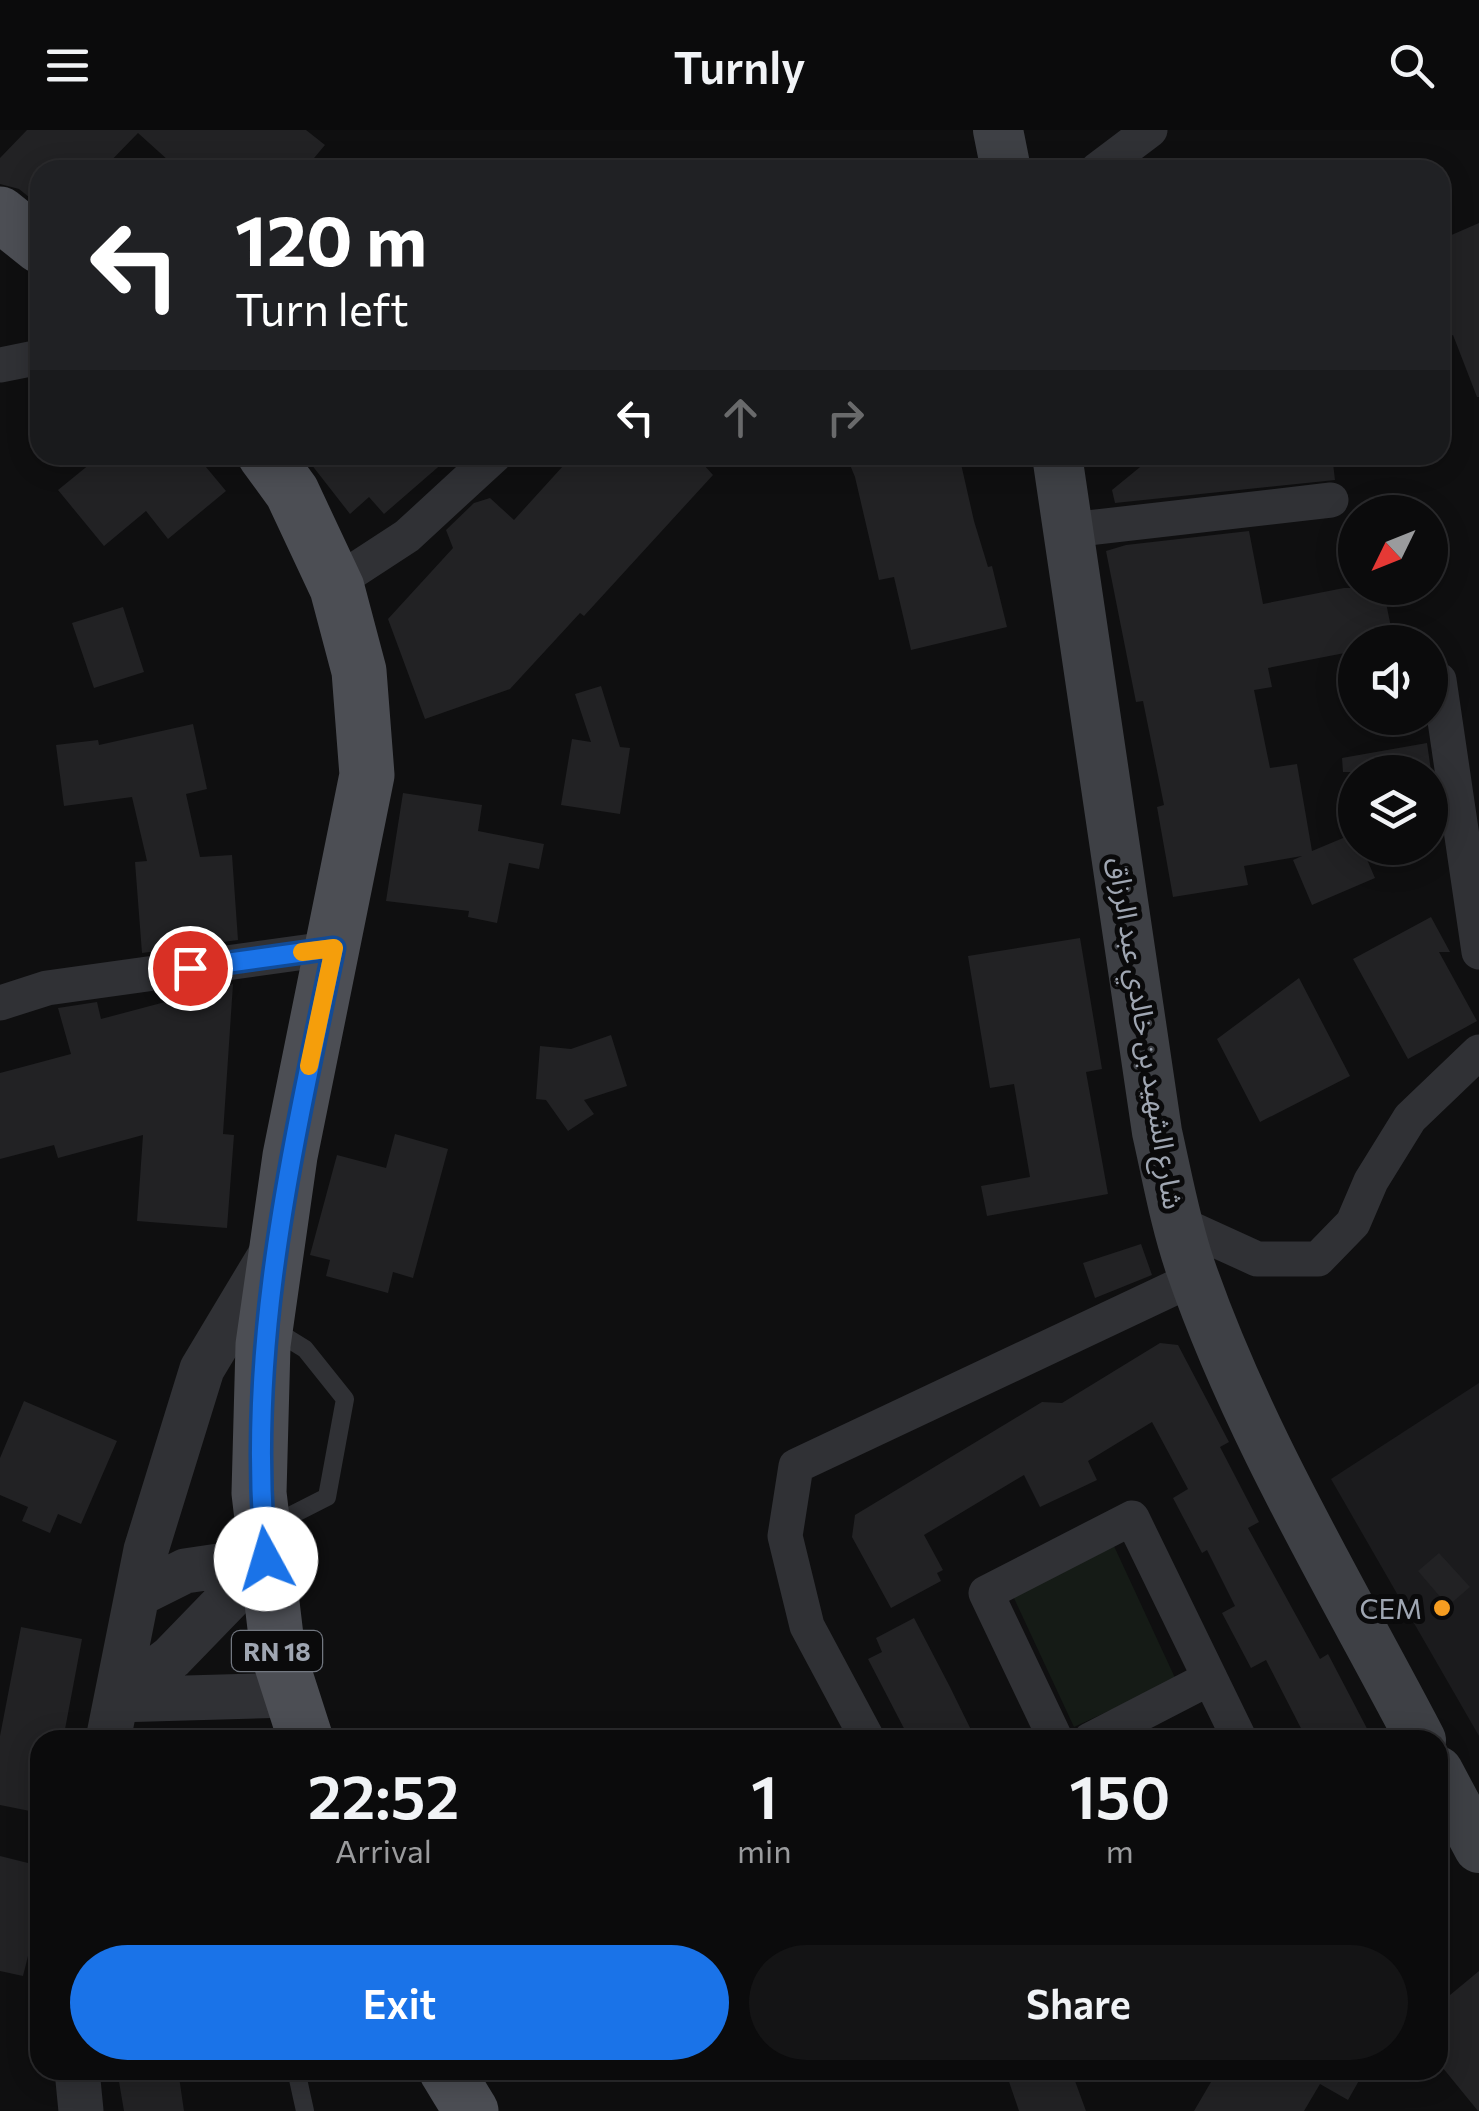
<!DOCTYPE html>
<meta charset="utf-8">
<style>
body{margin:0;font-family:Commissioner,"Noto Sans Arabic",sans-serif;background:#141415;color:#f1f3f6;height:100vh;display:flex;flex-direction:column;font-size:38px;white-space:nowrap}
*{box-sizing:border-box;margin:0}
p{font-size:32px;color:#9a9b9d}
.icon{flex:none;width:55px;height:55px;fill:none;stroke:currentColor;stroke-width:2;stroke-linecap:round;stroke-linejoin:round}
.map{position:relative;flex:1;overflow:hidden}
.side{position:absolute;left:30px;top:1600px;width:1418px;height:350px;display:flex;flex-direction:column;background:#0b0b0c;border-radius:30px;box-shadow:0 5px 25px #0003,0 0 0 2px #2b2b2d}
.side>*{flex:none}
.banner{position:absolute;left:30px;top:30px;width:1420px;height:305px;border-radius:30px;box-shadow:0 5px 25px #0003,0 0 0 2px #2b2b2d;background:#202124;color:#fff;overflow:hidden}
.needle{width:65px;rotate:227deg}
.controls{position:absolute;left:1338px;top:365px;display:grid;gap:20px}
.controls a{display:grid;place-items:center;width:110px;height:110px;border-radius:50%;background:#0b0b0c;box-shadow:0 5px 25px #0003,0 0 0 2px #2b2b2d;font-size:50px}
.pin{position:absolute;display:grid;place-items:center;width:85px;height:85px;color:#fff;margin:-42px;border:5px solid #fff;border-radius:50%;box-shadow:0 2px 10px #0007}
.me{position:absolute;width:110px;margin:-55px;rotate:354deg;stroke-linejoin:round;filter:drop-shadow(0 0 8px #0008)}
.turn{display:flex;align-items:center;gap:35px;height:210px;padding:0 40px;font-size:45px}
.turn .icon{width:130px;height:130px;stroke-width:2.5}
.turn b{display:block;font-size:70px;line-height:85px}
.lanes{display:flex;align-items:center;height:95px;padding:0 40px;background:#0003;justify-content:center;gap:50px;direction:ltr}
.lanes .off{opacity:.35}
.eta{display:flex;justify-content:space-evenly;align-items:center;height:170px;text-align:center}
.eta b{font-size:60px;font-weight:600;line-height:70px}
.primary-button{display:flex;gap:20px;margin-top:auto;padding:20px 40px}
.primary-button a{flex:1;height:115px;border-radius:60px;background:#1a73e8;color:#fff;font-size:40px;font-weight:600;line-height:115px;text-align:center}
.primary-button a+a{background:#141415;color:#f1f3f6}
header{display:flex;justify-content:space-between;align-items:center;height:130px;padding:0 40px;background:#0b0b0c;font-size:45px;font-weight:600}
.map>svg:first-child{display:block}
</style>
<header><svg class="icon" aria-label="menu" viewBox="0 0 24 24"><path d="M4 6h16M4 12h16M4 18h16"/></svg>Turnly<svg class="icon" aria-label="search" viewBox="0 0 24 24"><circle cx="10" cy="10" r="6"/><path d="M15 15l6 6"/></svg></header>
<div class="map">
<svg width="1479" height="1981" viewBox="0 0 1479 1981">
<rect width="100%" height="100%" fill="#0f0f10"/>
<!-- built -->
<path fill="#1b1b1d" d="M1479 1253V1606L1331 1349Z"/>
<!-- green -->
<path fill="#151b16" d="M1114 1416 1176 1550 1074 1597 1012 1464Z"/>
<!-- building -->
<path fill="#222224" d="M27 0H306L325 15 304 40H179L138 3 102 40H40V76L19 59 0 54V28Z
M1479 93V267H1477L1453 205 1440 211V110Z
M101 325H196L226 361 168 409 146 381 104 416 58 360Z
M304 325H452L384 384 369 367 350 384Z
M573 325H695L713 345 584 486 580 483 510 559 425 589 388 489 453 418 446 400 474 373 490 368 514 390Z
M846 325H906L910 334 959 325 974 391 988 437 992 436 1007 497 911 520 894 447 879 450 855 347Z
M1143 325H1332L1335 350 1115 373 1112 360 1145 333Z
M1249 401 1263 474 1344 458H1383L1394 512H1355V521L1268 538 1272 557 1254 560 1270 638 1297 634 1312 721 1355 703V718H1362L1375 748 1312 775 1293 730 1302 726 1244 736 1248 755 1173 767 1157 677 1164 675 1143 571 1136 572 1106 421 1126 415Z
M123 477 144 542 94 558 72 493Z
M601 556 620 617 630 618 620 684 561 675 572 609 591 612 575 564Z
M193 594 207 659 186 664 200 727 232 725 238 810 142 823 135 732 147 731 132 667 64 676 56 615 98 610 99 615Z
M1427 613 1439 696 1430 698V642H1343L1342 628Z
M403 663 482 675 478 701 544 714 539 739 509 733 497 793 468 787 469 781 386 771Z
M1431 787 1450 822H1439L1477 891 1408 929 1353 829Z
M1080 808 1102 939 1086 942 1108 1064 987 1086 981 1056 1030 1047 1014 954 990 958 968 826Z
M1299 848 1350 946 1260 992 1217 909Z
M233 854 223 1004 234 1005 227 1098 137 1091 143 1005 58 1028 54 1015 0 1029V943L71 924 58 878 97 872 101 889Z
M611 905 627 956 584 970 594 984 568 1001 546 970 536 969 540 916 571 919Z
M395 1004 448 1019 413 1148 393 1142 388 1163 326 1146 330 1130 310 1125 337 1025 386 1038Z
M1141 1114 1152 1145 1095 1168 1083 1133Z
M1160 1213 1178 1215 1229 1312 1220 1317 1259 1392 1248 1398 1320 1529 1328 1524 1373 1610H1307L1266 1530 1251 1538 1222 1483 1235 1476 1207 1420 1202 1423 1173 1368 1188 1359 1152 1292 1088 1331 1097 1350 1040 1377 1024 1345 924 1405 943 1440 937 1443 941 1451 891 1478 852 1407 855 1385 1042 1272 1062 1273Z
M24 1271 117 1311 81 1394 58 1384 50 1403 22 1391 28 1377 0 1365V1328Z
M1439 1423 1470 1457 1448 1476 1418 1441Z
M914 1488 950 1557 976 1610H910L868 1529 882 1522 876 1508Z
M21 1497 82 1509 63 1610H40V1683L0 1675V1606Z
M0 1726 40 1736V1778L23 1846 0 1841Z
M1479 1841V1981H1478L1438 1932V1875Z
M117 1940H178L184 1981H124Z
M1005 1940H1071L1086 1981H1019Z
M1218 1940H1365L1348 1970 1320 1954 1304 1981H1194Z"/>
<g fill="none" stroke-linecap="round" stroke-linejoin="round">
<!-- service -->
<path stroke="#303135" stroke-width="18" d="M268 1397 327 1367 345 1269 305 1219 271 1198
M296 1940 305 1981"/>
<!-- minor -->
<path stroke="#303135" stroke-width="35" d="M1097 40 1150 0
M0 235 40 227
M1070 400 1331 370
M335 453 407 406 495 325
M1439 550 1479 822
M0 873 47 858 334 818
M1178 1093 1257 1129H1318L1353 1093 1371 1051 1410 988 1479 922
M868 1610 807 1496 785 1406 796 1336 1195 1148
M1056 1610 986 1463 1132 1388 1240 1610
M1090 1610 1210 1548"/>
<!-- tertiary -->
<path stroke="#303135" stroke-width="45" d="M137 1465 185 1441 267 1429
M116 1570 172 1527 267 1429
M116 1570 291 1565
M108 1610 146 1420 202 1239 274 1119
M77 1940 81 1981"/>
<!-- secondary -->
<path stroke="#3e4045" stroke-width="50" d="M998 0 1006 40
M1057 325 1157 1002C1167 1046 1175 1092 1190 1136 1247 1302 1340 1455 1421 1610
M1438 1641 1479 1718"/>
<!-- primary -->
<path stroke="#4c4e54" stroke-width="55" d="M0 84 40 116
M265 325 292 362 337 458 359 541 367 645 290 1026 263 1215 259 1363 278 1523 306 1610
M446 1940 471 1981"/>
</g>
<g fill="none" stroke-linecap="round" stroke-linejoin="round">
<defs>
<path id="route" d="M190 838 334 818C292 1022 245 1218 266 1429"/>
</defs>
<!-- route casing -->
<use href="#route" stroke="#114b97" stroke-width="25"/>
<!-- route -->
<use href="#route" stroke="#1a73e8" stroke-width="18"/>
<!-- slow -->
<path stroke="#f59e0b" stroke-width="18" d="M302 822 334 818 309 936"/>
</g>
<!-- markers -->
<circle fill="#f69d21" stroke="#0a0a0b" stroke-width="4" cx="1442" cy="1478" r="10"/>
<g text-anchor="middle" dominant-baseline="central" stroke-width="10" stroke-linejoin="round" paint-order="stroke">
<!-- shield labels -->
<rect fill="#0a0a0b" stroke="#727780" stroke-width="2.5" x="232" y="1501" width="90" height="40" rx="8"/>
<g font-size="25" font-weight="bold" fill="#9fa6b2">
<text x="277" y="1521">RN 18</text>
</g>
<!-- street labels -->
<g font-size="28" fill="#9fa6b2" stroke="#0a0a0b">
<text transform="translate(1147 903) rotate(81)">شارع الشهيد بن خالدي عبد الرزاق</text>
</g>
<!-- poi labels -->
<g font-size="28" fill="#9fa6b2" stroke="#0a0a0b" text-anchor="end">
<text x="1422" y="1478">CEM</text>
</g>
</g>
</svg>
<div class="controls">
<a><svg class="needle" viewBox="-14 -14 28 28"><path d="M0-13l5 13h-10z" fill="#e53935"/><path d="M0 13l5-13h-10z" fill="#9a9b9d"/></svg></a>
<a><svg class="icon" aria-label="sound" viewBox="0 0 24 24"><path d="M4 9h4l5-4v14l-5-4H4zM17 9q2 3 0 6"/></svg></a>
<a><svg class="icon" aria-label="layers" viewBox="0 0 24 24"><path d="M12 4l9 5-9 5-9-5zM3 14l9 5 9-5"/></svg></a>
</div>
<div class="pin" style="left:190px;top:838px;background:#d93025"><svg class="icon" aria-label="arrive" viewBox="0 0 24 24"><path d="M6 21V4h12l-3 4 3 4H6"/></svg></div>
<svg class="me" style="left:266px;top:1429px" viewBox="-20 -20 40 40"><circle r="19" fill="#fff"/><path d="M0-13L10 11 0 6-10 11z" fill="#1a73e8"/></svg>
<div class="banner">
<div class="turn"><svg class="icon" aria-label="left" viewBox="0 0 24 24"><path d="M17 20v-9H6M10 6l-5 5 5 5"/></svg><div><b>120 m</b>Turn left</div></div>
<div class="lanes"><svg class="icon" aria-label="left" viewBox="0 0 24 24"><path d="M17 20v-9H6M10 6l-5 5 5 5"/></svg><svg class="icon off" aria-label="ahead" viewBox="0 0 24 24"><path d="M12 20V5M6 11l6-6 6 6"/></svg><svg class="icon off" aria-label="right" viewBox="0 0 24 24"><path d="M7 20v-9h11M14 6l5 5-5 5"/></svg></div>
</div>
<section class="side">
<div class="eta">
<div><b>22:52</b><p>Arrival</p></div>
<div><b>1</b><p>min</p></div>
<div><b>150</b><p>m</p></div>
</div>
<div class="primary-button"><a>Exit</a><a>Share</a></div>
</section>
</div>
